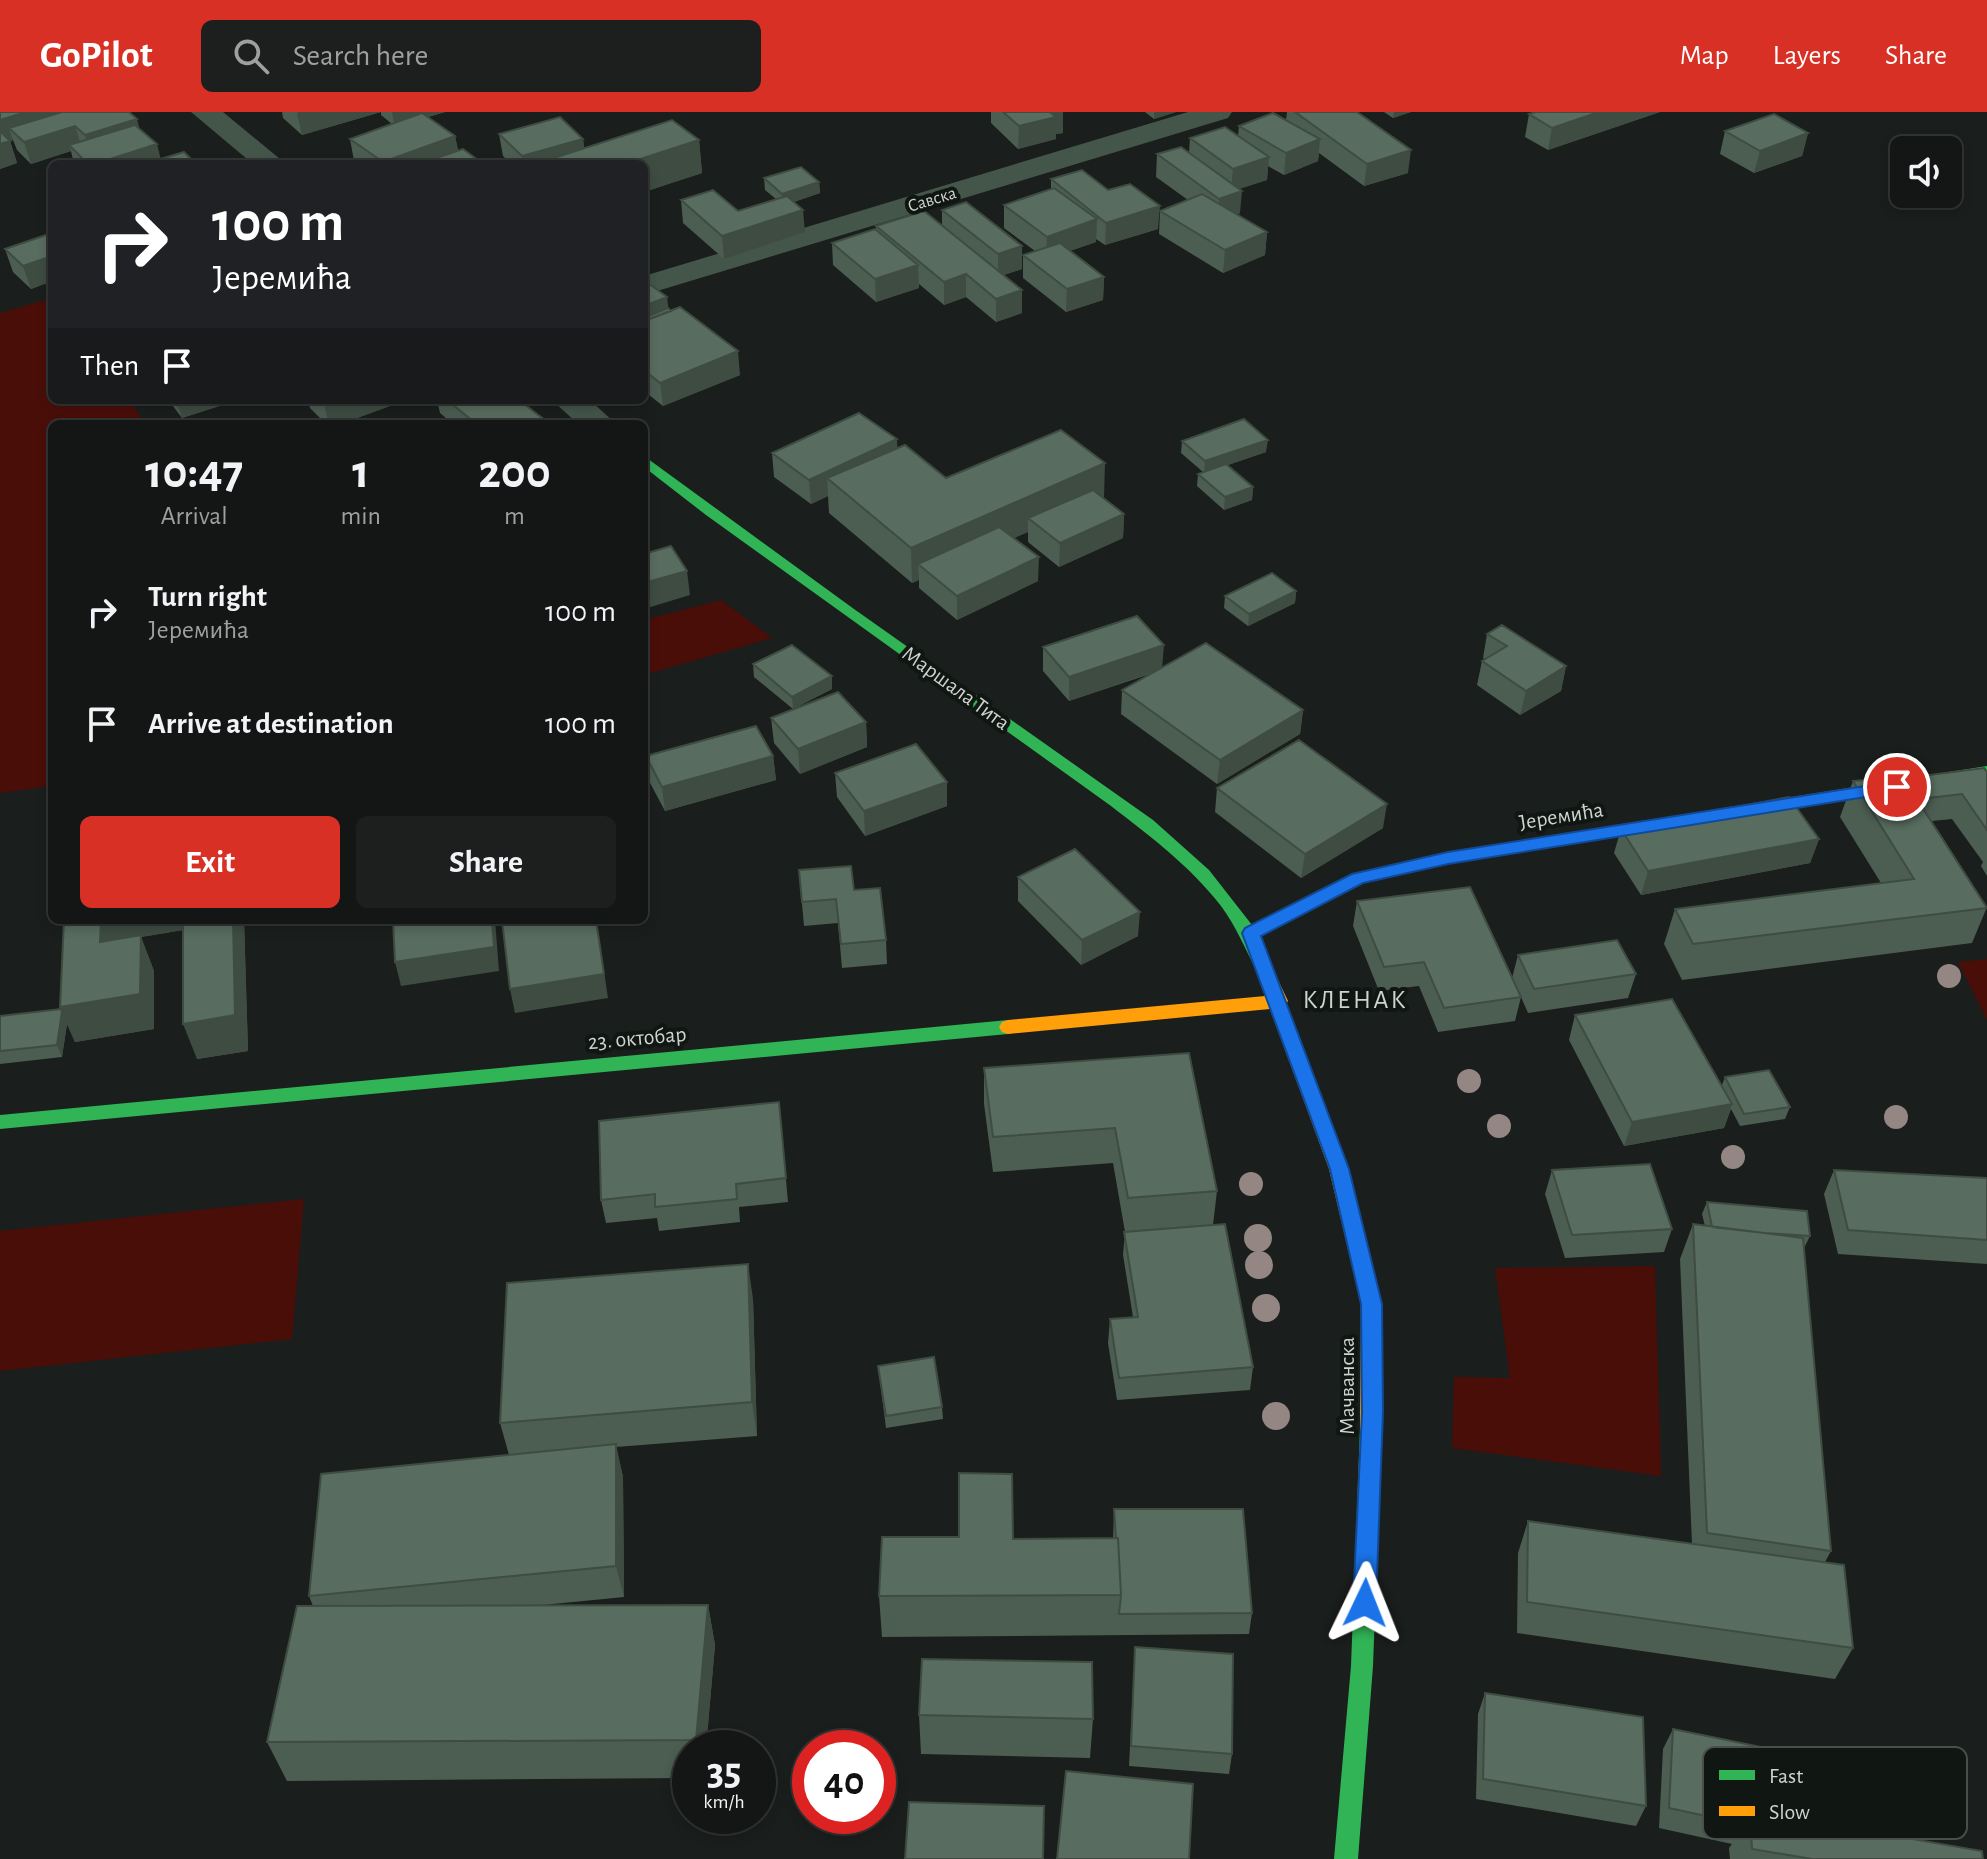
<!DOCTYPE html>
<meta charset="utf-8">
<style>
body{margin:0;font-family:"Alegreya Sans",sans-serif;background:#1d1f1e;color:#f1f3f6;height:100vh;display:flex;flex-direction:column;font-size:30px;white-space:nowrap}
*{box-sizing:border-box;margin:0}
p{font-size:26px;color:#9d9fa0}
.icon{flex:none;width:44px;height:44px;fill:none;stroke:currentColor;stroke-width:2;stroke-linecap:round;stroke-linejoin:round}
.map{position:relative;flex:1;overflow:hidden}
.drawer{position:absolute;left:48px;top:308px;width:600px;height:504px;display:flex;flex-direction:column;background:#141615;border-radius:12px;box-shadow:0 4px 12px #0003,0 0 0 2px #333534}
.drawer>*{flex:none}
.hud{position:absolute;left:48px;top:48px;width:600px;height:244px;border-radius:12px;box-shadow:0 4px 12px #0003,0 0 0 2px #333534;background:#202124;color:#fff;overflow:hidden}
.fabs{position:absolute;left:1890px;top:24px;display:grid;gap:16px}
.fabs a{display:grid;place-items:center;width:72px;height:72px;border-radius:12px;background:#141615;box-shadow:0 4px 12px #0003,0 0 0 2px #333534;font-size:40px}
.speed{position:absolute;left:672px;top:1618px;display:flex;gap:16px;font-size:40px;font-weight:700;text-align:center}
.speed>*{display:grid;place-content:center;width:104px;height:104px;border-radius:50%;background:#141615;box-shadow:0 4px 12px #0003,0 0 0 2px #333534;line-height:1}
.speed small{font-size:20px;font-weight:400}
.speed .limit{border:12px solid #d22;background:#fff;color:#111}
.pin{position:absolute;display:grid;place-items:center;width:68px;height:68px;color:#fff;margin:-34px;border:4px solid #fff;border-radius:50%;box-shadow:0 2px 8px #0007}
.me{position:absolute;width:88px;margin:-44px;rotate:2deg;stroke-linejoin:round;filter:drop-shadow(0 0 6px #0008)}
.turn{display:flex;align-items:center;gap:28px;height:168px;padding:0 32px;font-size:36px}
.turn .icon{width:104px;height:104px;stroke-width:2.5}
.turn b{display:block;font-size:56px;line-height:68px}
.then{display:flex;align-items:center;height:76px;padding:0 32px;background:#0003;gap:16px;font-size:30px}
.eta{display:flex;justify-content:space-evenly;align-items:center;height:136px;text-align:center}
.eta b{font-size:48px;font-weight:700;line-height:56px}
.action{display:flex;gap:16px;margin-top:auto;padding:16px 32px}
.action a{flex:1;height:92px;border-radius:12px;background:#d93025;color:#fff;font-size:32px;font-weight:700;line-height:92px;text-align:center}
.action a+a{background:#1d1f1e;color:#f1f3f6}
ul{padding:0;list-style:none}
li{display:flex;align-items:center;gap:24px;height:112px;padding:0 32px}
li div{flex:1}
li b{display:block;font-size:30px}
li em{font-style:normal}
header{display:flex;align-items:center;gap:48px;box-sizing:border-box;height:112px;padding:0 40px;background:#d93025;color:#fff}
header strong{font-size:38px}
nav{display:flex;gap:44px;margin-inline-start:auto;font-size:28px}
.search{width:560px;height:72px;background:#1d1f1e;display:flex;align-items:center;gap:20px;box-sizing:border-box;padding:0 28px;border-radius:12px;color:#9d9fa0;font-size:30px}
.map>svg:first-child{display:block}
</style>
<header>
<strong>GoPilot</strong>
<div class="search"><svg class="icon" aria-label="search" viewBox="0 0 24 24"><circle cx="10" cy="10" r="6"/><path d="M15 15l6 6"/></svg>Search here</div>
<nav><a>Map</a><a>Layers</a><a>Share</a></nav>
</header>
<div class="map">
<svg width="1987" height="1747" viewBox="0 0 1987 1747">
<rect width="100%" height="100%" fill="#1a1e1c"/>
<!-- green -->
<path fill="#4a0e09" d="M52 186V288H130L145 312H52V674L0 681V201Z
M721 488 772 526 644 563V508Z
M1987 847V908L1958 850Z
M304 1087 292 1227 0 1259V1119Z
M1655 1154 1661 1364 1452 1336 1454 1265 1510 1266 1495 1156Z"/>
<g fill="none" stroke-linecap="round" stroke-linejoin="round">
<!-- street -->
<path fill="#44554a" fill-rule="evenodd" d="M191 0H223L286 52H253Z
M1188 0H1232L1228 6 644 183V164Z
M552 288H590L616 312H578Z"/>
<!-- fast -->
<path fill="#30b455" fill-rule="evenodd" d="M644 344 854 497 1153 708 1209 758 1252 813 1353 762 1448 740 1987 654V666L1448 752 1364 771 1258 825 1272 854 1263 860 1257 859C1245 837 1236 814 1221 794 1190 754 1150 724 1111 694L706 403 644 355Z
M1008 908 1014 910 1017 915 1014 920 1008 922 0 1017V1003Z
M1371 1307 1378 1310 1382 1316 1373 1554 1358 1747H1334L1351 1554 1360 1316 1364 1310Z"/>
<!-- slow -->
<path fill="#ff9f0a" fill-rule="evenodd" d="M1263 848 1269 849 1288 889 1286 892 1349 1057 1381 1192 1382 1316 1378 1322 1371 1325 1364 1322 1360 1316 1361 1192 1329 1057 1270 897 1008 922 1002 920 999 915 1002 910 1008 908 1265 884 1254 854Z"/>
</g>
<!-- trees -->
<g fill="#948682">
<circle cx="1949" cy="864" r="12"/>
<circle cx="1469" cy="969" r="12"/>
<circle cx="1896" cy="1005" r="12"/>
<circle cx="1499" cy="1014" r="12"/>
<circle cx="1733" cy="1045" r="12"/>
<circle cx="1251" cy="1072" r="12"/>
<circle cx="1258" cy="1126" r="14"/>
<circle cx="1259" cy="1153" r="14"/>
<circle cx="1266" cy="1196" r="14"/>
<circle cx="1276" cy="1304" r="14"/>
</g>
<!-- wall -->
<path fill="#4c5d52" d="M0 0 139 16 161 47 196 52H74L71 39 31 52 17 38 13 28 10 29 17 51 0 57Z
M282 0H445L428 5 455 24 458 38 478 52H358L354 49 350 27 392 12 381 3V0L302 23 283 6Z
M991 0H1063V21L1056 22V27L1018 37 991 11Z
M1145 0H1176L1154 7Z
M1287 0H1357L1408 61 1364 74 1319 41 1318 49 1284 63 1268 54 1267 68 1239 77 1240 101 1237 103 1267 120 1265 143 1223 161 1159 122 1160 99 1188 88 1156 65 1157 42 1189 41 1190 26 1238 24 1239 14 1286 8Z
M1384 0H1411L1393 6Z
M1536 0H1660L1548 38 1525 25 1529 2Z
M1725 19 1808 21 1802 44 1754 61 1720 42Z
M499 22 583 27 584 36 699 28 702 61 644 80V52H511L503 44Z
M764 66 819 70 820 81 794 90 805 120 724 147 683 111 681 88 738 99 776 87 765 78Z
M1051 67 1158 117 1105 133 1096 127V130L1070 139 1104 165 1103 188 1066 200 1023 166V143L1035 139 1004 116V93L1051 77Z
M942 98 1022 134V157L1004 163 1022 201 996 210 966 185 944 193 919 172V176L876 190 833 153 832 131 876 118V114H942Z
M52 121V169L31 177 13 160 5 137Z
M644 172 668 196 740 263 663 294 644 279Z
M171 288H238L182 306 173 294Z
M308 288H406L341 312H326L310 296Z
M437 288H519L453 312 440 301Z
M897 327V337L946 366 1103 386 1124 402 1123 426 1059 455 1028 430V420L1013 426 1038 469 957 508 919 476V468L912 471 829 401 828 384 811 392 774 365 772 341Z
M1182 329 1266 340 1228 353 1253 375 1252 388 1224 398 1197 374 1198 362 1203 360 1181 341Z
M1296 479 1295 491 1248 514 1224 496 1225 484Z
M1487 522 1566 554 1561 579 1520 603 1477 573 1482 549 1485 547 1483 546Z
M1043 535 1162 555 1303 598 1300 622 1217 672 1121 602 1122 578 1153 561 1069 589 1043 559Z
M753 552 832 564V577L793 597 754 565Z
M771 606 866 610 867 635 800 662 774 631Z
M646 644H773L776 668 665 699 649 669Z
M1987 660V764L1981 754 1983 750 1952 707 1932 709 1987 795 1972 831 1682 868 1664 832 1675 797 1881 771 1840 705 1853 669 1910 676 1914 665Z
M835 661 947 694 865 724 837 685Z
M1217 676 1383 716 1301 766 1215 700Z
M1621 717 1819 727 1810 751 1641 783 1614 741Z
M799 758 854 778 886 828 887 852 842 856 838 811 804 814Z
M1018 765 1138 824 1081 853 1018 789Z
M1357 789 1512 866 1518 843 1636 862 1628 886 1528 901 1521 885 1515 909 1438 920 1419 874 1379 879 1353 814Z
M64 808H244L248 939 197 947 183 818 141 825 154 859V917L75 930 67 912 62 945 0 952V904L61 897Z
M1575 903 1722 973 1725 965 1790 995 1785 1007 1740 1014 1731 997 1724 1016 1624 1034 1569 928Z
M1189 941 1217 1079 1213 1113 1253 1255 1250 1278 1117 1288 1108 1231 1110 1207 1133 1205 1123 1143 1125 1120 1113 1051 993 1060 984 992V956Z
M779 990 788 1090 739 1095 740 1110 659 1119 657 1106 606 1111 601 1088Z
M1552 1058 1672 1117 1664 1140 1565 1146 1545 1082Z
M1834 1058 1987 1066V1152L1838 1142 1824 1082Z
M1707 1090 1810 1124 1804 1136 1831 1439 1825 1450 1853 1536 1835 1567 1517 1521 1518 1441 1528 1409 1692 1432 1680 1147 1693 1112 1705 1114 1702 1102Z
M753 1187 757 1324 616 1335 623 1365 624 1485 543 1493H708L715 1533 706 1636H690V1666L287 1669 267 1630 313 1494 309 1484 509 1343 500 1311Z
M878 1254 942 1295 943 1307 886 1316Z
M1114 1397 1252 1501 1249 1522 882 1525 879 1484 1113 1427Z
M1135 1535 1232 1642 1229 1662 1129 1654Z
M1485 1581 1646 1694 1636 1714 1476 1687 1478 1602Z
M919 1603 1093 1607 1090 1646 921 1642Z
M1673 1617 1760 1701 1983 1747H1730L1729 1736 1732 1732 1659 1716 1663 1637Z"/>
<!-- shaded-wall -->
<path fill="#3e4c42" d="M26 0H70L9 16 13 28 10 29 17 51 0 57V8Z
M300 0H381L302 23 297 1Z
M392 0H445L395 15Z
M1057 0H1063V21L1056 22V27L1018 37 1019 14Z
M1154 0H1176L1154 7Z
M1394 0H1411L1393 6Z
M1599 0H1660L1548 38 1552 16Z
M137 7 143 29 92 45 85 23Z
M75 14 82 36 69 33 71 39 31 52 24 30Z
M1808 21 1802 44 1754 61 1760 39Z
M455 24 459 46 443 52H383V50Z
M583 27 586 49 575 52H523L522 44Z
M1320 27 1318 49 1284 63 1286 41Z
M699 28 702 61 644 80V52H625Z
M157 32 162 52H95Z
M1411 38 1408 61 1364 74 1367 52Z
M1269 45 1267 68 1231 79 1233 57Z
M478 48V52H469L468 51Z
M819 70 820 81 783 93 782 82Z
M1242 79 1240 101 1218 109 1219 87Z
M1160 94 1158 117 1105 133 1106 111Z
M803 98 805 120 724 147 722 124Z
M1097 107 1096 130 1046 147 1047 125Z
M1267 120 1265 143 1223 161 1225 138Z
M1022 134V157L998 165V142Z
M52 144V169L31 177 23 154Z
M918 153 919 176 876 190 875 167Z
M966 162V185L944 193V170Z
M1104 165 1103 188 1066 200 1067 177Z
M1022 178V201L996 210V187Z
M667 185 670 208 644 218V194Z
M738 239 740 263 663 294 660 271Z
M197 288H238L182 306 178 294Z
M336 288H406L341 312H329L324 292Z
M897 327 898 351 827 366 828 384 811 392 809 368Z
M1268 328 1266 340 1204 361 1205 349Z
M1105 351 1104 386 1028 406V420L931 463 918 452 919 468 912 471 911 436Z
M1253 375 1252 388 1224 398 1225 385Z
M1124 402 1123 426 1059 455 1060 431Z
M1039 445 1038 469 957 508V484Z
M687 459 690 483 644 497V471Z
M1296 479 1295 491 1248 514 1249 502Z
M1164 533 1162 557 1069 589V565Z
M1566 554 1561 579 1520 603 1526 579Z
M832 564V577L793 597 792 585Z
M1303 598 1300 622 1217 672 1220 648Z
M866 610 867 635 800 662 798 637Z
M773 644 776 668 665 699 662 675Z
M947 670V694L865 724 864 699Z
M1387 692 1383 716 1301 766 1305 742Z
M1819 727 1810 751 1641 783 1648 759Z
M1140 800 1138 824 1081 853 1082 828Z
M101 808H193L196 816 141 825 154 859V917L75 930 67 912 62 945 57 933 62 900 60 895 100 830Z
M233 808H244L248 939 197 947 183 912Z
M492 808H495L499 859 401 874 395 850Z
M598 818 608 886 515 901 510 877Z
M1732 992 1724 1016 1624 1034 1632 1010Z
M748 1152 753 1187 757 1324 752 1290Z
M616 1332 623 1365 624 1485 616 1454Z
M708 1493 715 1533 706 1636H697L696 1628Z"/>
<!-- building -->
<path fill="#586c5f" stroke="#3e4c42" stroke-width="2" d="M0 0H26L0 8Z
M62 0H129L137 7 85 23 75 14 24 30 9 16Z
M1003 0H1057L1051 1 1056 5 1019 14Z
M1295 0H1357L1411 38 1367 52Z
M1536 0H1599L1552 16 1529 2Z
M422 1 455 24 383 50 350 27Z
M1273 1 1320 27 1286 41 1239 14Z
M1774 2 1808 21 1760 39 1725 19Z
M560 5 583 27 522 44 499 22Z
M672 8 699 28 625 52H535Z
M135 13 157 32 95 52H88L69 33Z
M1225 15 1269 45 1233 57 1190 26Z
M0 19 10 29 0 32Z
M1181 35 1242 79 1219 87 1157 42Z
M463 37 478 48 468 51 470 52H418Z
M184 40 196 52H144Z
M801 55 819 70 782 82 764 66Z
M1082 58 1108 78 1130 72 1160 94 1106 111 1051 67Z
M1054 76 1097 107 1047 125 1004 93Z
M713 78 738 99 787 84 803 98 722 124 681 88Z
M1202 82 1267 120 1225 138 1160 99Z
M966 90 1022 134 998 142 942 98Z
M924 99 1022 178 996 187 966 162 944 170 876 114Z
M875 117 918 153 875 167 832 131Z
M52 121V144L23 154 5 137Z
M1060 131 1104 165 1067 177 1023 143Z
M648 171 667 185 644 194V172Z
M680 195 738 239 660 271 644 258V209Z
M668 196 671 199 644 209V206Z
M174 288H197L178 294Z
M320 288H336L324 292Z
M447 288H519L550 312H454L469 306Z
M859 301 897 327 809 368 772 341Z
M1244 307 1268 328 1205 349 1182 329Z
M1061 318 1105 351 911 436 827 366 905 333 946 366Z
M1226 352 1253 375 1225 385 1198 362Z
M1093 378 1124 402 1060 431 1028 406Z
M999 415 1039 445 957 484 918 452Z
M671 434 687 459 644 471V442Z
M1272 461 1296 479 1249 502 1225 484Z
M1137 504 1164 533 1069 565 1043 535Z
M1502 513 1566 554 1526 579 1482 549 1507 534 1487 522Z
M1206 531 1303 598 1220 648 1122 578Z
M792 533 832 564 792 585 753 552Z
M838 580 866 610 798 637 771 606Z
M756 614 773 644 662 675 646 644Z
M1299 628 1387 692 1305 742 1217 676Z
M916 632 947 670 864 699 835 661Z
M1984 656 1987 660V718L1962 682 1928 686 1914 665Z
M1902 664 1987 796 1693 832 1675 797 1914 767 1853 669Z
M1789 685 1819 727 1648 759 1621 717Z
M1075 737 1140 800 1082 828 1018 765Z
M851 754 854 778 880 776 886 828 841 832 836 787 802 790 799 758Z
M1470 775 1521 885 1444 896 1424 850 1384 855 1357 789Z
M64 808H101L100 830 141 823 140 882 60 895Z
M183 808H233L235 903 183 912Z
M393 808H492L494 835 395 850Z
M502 808H596L604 862 510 877Z
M1617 828 1636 862 1534 877 1518 843Z
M1672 887 1732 992 1632 1010 1575 903Z
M61 897 62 900 57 933 0 939V904Z
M1189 941 1217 1079 1128 1086 1115 1016 993 1025 984 956Z
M1769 958 1790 995 1744 1002 1725 965Z
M779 990 786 1066 736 1072 737 1087 655 1095V1082L601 1088 599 1009Z
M1650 1052 1672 1117 1572 1123 1552 1058Z
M1834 1058 1987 1066V1128L1848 1118Z
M1707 1090 1807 1099 1810 1124 1765 1121 1712 1115Z
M1225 1112 1253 1255 1119 1266 1110 1207 1138 1205 1124 1120Z
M1693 1112 1803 1126 1831 1439 1707 1421Z
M748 1152 752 1290 500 1311 507 1171Z
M934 1245 942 1295 886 1304 878 1254Z
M616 1332V1454L309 1484 321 1362Z
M959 1361 1012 1362 1013 1427 1118 1426 1121 1483 879 1484 882 1425H959Z
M1114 1397H1243L1252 1501 1119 1502 1121 1483 1118 1426H1116Z
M1528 1409 1844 1453 1853 1536 1527 1490Z
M708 1493 696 1628 267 1630 297 1494Z
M1135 1535 1233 1542 1232 1642 1131 1634Z
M922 1547 1092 1550 1093 1607 919 1603Z
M1485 1581 1643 1605 1646 1694 1483 1667Z
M1673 1617 1761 1635 1760 1701 1750 1699 1743 1712 1669 1696Z
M1066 1659 1193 1672 1189 1747H1057Z
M909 1690 1044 1694 1043 1747H905Z
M1750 1699 1982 1739 1983 1747H1812L1752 1737Z"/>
<!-- route -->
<path fill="#1a73e8" stroke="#114b97" stroke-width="2" d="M1897 669 1906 675 1903 679 1448 752 1363 771 1261 824 1349 1057 1382 1192 1383 1300 1376 1491 1373 1498 1365 1501 1357 1498 1353 1491 1362 1300 1361 1192 1330 1057 1242 821 1245 816 1352 762 1448 740Z"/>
<g text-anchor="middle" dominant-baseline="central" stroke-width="8" stroke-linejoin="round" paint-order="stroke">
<!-- far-street labels -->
<g font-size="18" fill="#d0d4d1" stroke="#101612">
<text transform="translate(932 88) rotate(-17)">Савска</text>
</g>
<!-- street labels -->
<g font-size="22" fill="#d0d4d1" stroke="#101612">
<text transform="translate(956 576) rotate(36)">Маршала Тита</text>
<text transform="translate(1561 704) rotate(-9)">Јеремића</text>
<text transform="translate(637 926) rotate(-5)">23. октобар</text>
<text transform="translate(1347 1274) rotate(-90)">Мачванска</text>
</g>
<!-- quarter labels -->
<g font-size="26" letter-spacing="2" fill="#cbd4cd" stroke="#101612">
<text x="1355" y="888">КЛЕНАК</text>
</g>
</g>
<!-- legend -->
<rect x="1703" y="1635" width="264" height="92" rx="12" fill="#101612" stroke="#4a4f4b" stroke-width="2"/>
<rect x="1719" y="1658" width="36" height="10" fill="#30b455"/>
<rect x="1719" y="1694" width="36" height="10" fill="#ff9f0a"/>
<g font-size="22" fill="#d0d4d1">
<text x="1769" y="1671">Fast</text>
<text x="1769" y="1707">Slow</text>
</g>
</svg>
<div class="fabs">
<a><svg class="icon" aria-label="sound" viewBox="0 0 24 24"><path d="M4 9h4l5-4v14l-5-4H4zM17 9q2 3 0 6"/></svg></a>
</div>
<div class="speed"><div>35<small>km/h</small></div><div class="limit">40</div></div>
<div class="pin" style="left:1897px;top:675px;background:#d93025"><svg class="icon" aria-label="arrive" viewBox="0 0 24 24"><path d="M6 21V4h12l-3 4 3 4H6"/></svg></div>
<svg class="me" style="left:1365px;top:1491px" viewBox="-20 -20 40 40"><path d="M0-17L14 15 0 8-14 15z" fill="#1a73e8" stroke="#fff" stroke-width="4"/></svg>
<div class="hud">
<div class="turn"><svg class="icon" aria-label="right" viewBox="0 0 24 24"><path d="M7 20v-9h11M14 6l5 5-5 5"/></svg><div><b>100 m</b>Јеремића</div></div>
<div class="then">Then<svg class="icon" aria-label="arrive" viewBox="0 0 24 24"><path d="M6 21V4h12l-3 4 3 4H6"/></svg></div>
</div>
<section class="drawer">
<div class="eta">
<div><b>10:47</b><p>Arrival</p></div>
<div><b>1</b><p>min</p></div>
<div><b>200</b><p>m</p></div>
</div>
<ul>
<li><svg class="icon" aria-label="right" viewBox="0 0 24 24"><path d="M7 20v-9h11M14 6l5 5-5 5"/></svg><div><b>Turn right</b><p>Јеремића</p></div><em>100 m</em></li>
<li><svg class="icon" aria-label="arrive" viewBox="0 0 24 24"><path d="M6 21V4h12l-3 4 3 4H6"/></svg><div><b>Arrive at destination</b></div><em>100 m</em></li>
</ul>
<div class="action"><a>Exit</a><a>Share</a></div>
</section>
</div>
